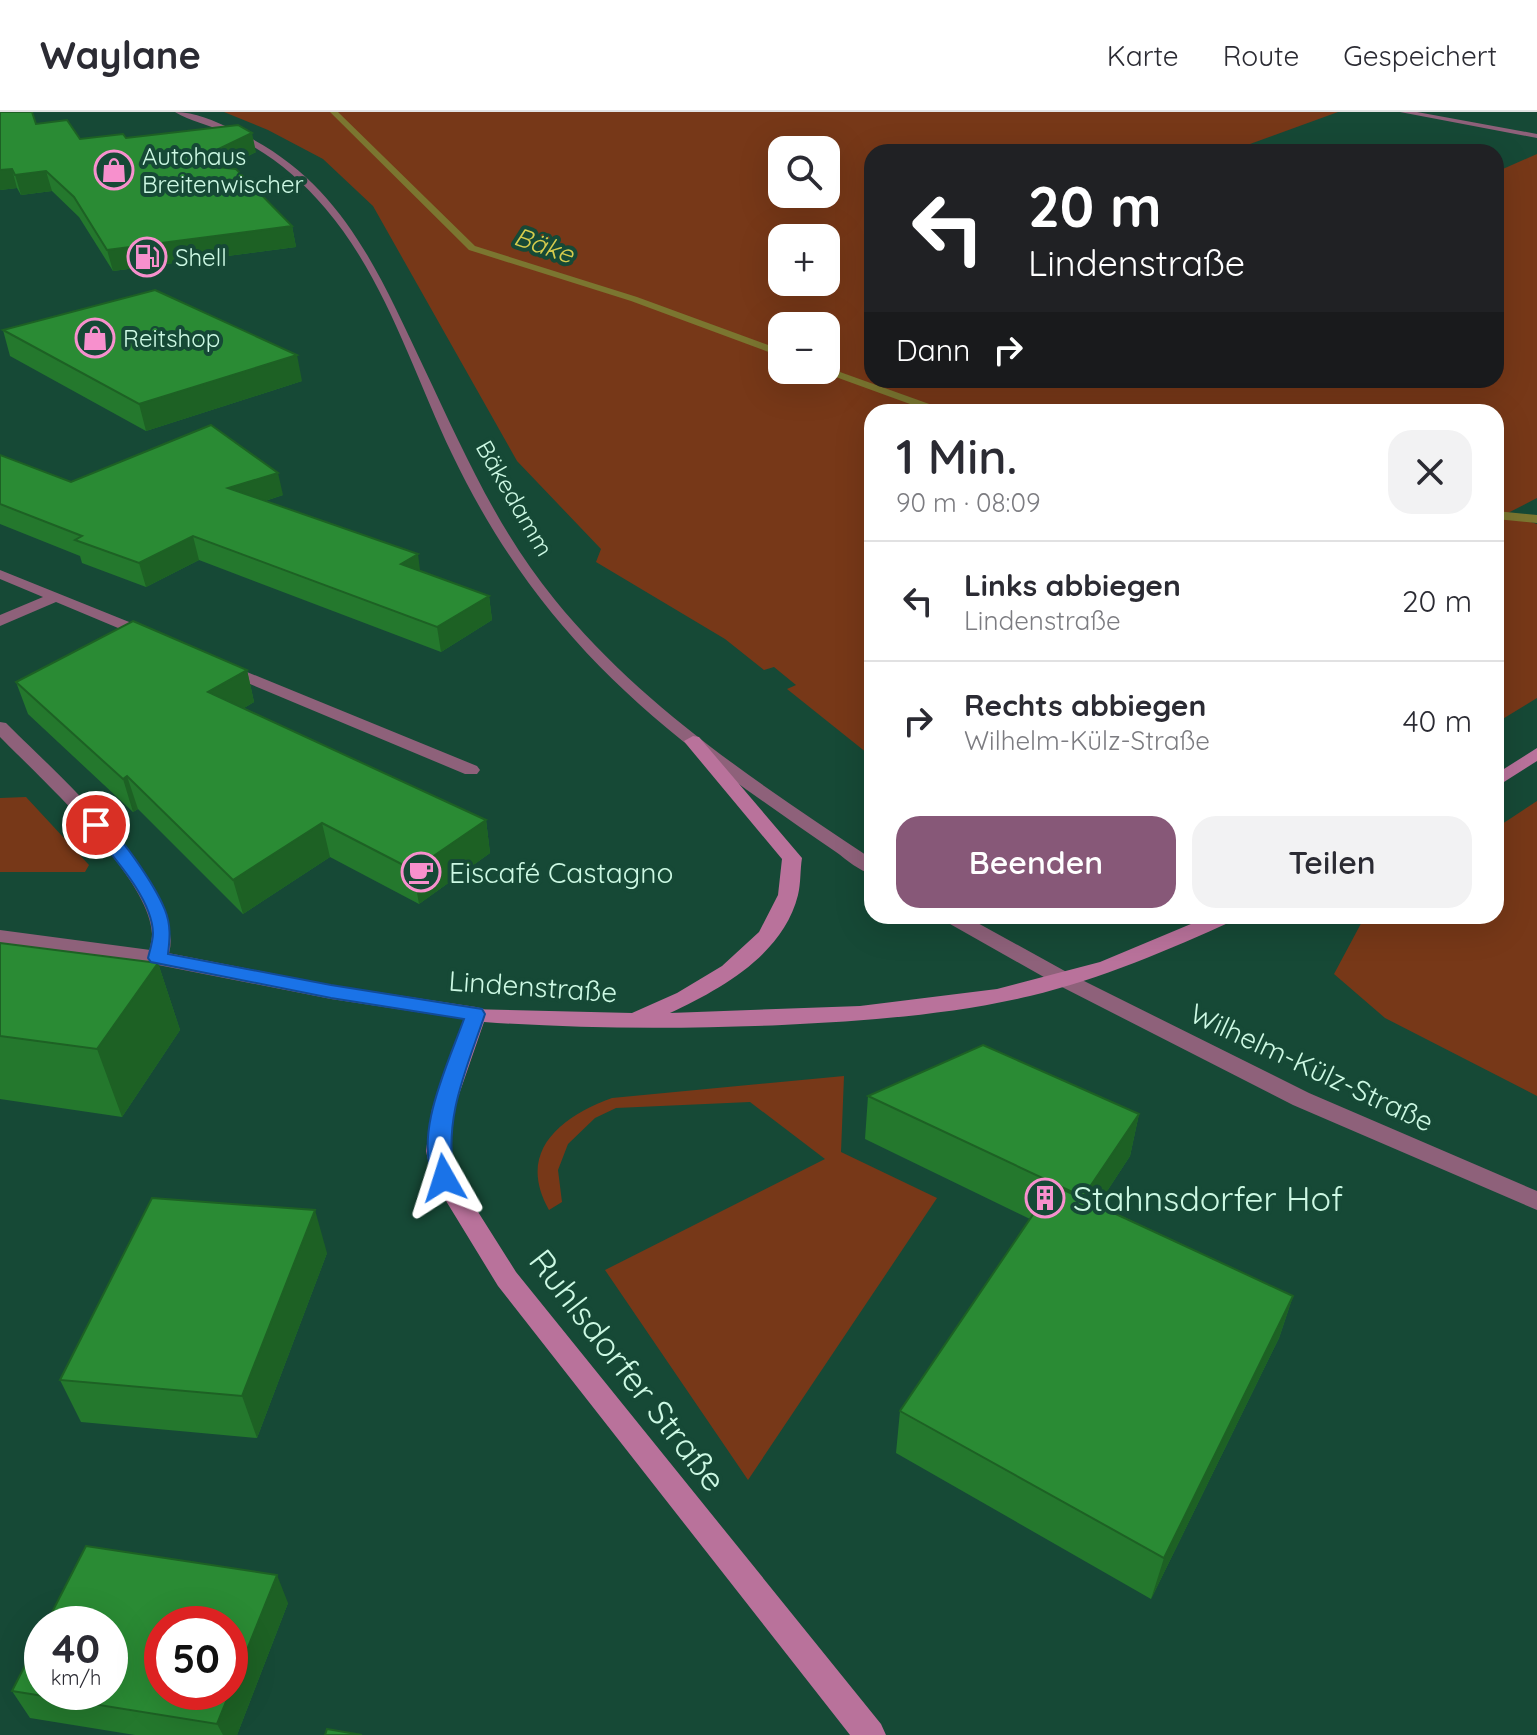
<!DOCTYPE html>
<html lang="de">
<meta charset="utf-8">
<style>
body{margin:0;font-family:Quicksand,sans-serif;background:#f2f2f3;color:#2b2b33;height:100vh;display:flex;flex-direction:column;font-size:30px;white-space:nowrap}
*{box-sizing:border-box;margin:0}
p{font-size:26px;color:#7c7c81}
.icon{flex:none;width:44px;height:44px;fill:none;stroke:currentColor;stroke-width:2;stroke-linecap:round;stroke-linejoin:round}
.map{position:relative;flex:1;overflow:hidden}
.panel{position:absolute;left:864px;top:292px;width:640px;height:520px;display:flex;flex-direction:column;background:#fff;border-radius:24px;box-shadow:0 8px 32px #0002}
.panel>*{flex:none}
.banner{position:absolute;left:864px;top:32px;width:640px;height:244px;border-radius:24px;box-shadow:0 8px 32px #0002;background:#202124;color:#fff;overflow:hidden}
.controls{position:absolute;left:768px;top:24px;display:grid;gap:16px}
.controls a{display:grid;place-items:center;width:72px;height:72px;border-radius:16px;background:#fff;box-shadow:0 8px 32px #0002;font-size:40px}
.speed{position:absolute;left:24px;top:1494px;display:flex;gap:16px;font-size:40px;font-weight:700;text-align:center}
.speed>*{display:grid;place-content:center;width:104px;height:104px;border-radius:50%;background:#fff;box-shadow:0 8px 32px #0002;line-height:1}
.speed small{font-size:20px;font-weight:400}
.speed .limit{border:12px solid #d22;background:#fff;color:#111}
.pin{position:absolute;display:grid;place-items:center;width:68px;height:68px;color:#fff;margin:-34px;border:4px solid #fff;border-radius:50%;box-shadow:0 2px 8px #0007}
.me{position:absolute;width:88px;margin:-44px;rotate:354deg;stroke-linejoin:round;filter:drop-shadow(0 0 6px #0008)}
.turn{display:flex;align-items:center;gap:28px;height:168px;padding:0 32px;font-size:36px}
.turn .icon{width:104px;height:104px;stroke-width:2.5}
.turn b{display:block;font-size:56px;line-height:68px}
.then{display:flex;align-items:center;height:76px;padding:0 32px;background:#0003;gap:16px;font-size:30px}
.round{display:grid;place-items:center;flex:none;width:84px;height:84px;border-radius:24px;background:#f2f2f3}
.summary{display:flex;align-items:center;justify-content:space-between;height:136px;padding:0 32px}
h1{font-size:48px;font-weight:600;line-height:60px}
.action{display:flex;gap:16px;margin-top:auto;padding:16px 32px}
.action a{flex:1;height:92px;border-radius:24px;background:#875878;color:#fff;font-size:32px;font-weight:600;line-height:92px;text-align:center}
.action a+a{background:#f2f2f3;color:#2b2b33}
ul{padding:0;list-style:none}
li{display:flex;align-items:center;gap:24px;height:120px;padding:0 32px;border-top:2px solid #e1e1e2}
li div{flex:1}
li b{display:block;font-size:30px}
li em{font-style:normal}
header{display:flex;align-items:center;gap:48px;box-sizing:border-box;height:112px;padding:0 40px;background:#fff;border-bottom:2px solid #e1e1e2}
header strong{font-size:38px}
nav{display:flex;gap:44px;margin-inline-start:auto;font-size:28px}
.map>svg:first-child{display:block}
</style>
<header>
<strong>Waylane</strong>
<nav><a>Karte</a><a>Route</a><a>Gespeichert</a></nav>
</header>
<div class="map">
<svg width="1537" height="1623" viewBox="0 0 1537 1623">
<rect width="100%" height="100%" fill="#164936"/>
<!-- green -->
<path fill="#773818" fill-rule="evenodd" d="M224 0H1338L1228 40H872V268H1496V60L1537 42V386L1506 402 1537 412V586L1496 611V300H872V645L787 577 796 573 774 555 764 558 725 527 596 450 601 437 517 349 373 94 323 47 268 18ZM782 38H826V82H782ZM782 126H826V170H782ZM782 214H826V258H782Z
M26 685 89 753 85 760H0V686Z
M1537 689V984L1385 906 1334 862 1365 804H1496V716Z
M844 964 841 1040 937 1086 748 1368 605 1158 825 1047 750 990 616 996 595 1006 568 1032 558 1058 562 1090 549 1098C516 1040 560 1005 612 986Z"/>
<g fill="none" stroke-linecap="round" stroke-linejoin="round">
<!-- stream -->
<path fill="#7b7630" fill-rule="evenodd" d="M330 0H338L475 134 637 185 782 238V245L631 189 469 138Z
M826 255 946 298 948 300H932L822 260 821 258H826Z
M1496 399 1537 403V411L1496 407Z"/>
<!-- minor -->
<path fill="#8e617a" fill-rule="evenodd" d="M1400 0H1417L1537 22V26Z
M0 458 154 520 156 523 154 526H142L56 490 0 514V503L43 485 0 467Z
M225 551 477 654 480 658 477 662H465L219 559 217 556Z
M0 610 6 611C48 654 202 787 165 851H151L148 846C149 838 152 829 152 822 151 766 39 665 0 625Z"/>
<!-- tertiary -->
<path fill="#8e617a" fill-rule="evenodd" d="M175 0C195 0 214 9 232 17 340 65 377 157 424 256 462 336 498 419 555 488 641 594 759 672 872 747V762C859 759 847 748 836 740 806 720 777 699 747 678 615 583 523 490 452 342 413 260 385 166 325 96 297 63 265 38 225 20 209 13 190 9 175 0Z
M940 804H965L1072 863 1309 981 1537 1079V1098L1293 993 1058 873 943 808Z
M0 818 158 839 331 873 476 895 484 897 487 902 484 907 476 909 331 887 158 853 0 832Z"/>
<!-- secondary -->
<path fill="#b9729b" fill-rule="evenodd" d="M693 624 699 625 802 746C800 758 801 771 798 783 783 843 721 877 670 901L860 894 997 877 1100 850 1210 804H1238L1235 808C1168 838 1101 867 1030 884 949 903 865 909 782 913 683 917 583 917 484 910L454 997 450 1039 456 1065 516 1160 881 1612 886 1623H850L498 1174 432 1066 426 1039 432 997 468 897 632 901 677 881 722 854 759 820 778 783 782 747 687 633 684 629Z
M1537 636V649L1496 675V662Z"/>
</g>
<!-- wall -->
<path fill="#24782d" d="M36 12 80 27 126 26 256 40 224 56 292 114 296 135 113 159 79 105 52 79 21 83 17 76 0 78Z
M3 218 302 269 146 319 10 244Z
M0 343 71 370 283 383 265 389 420 459 489 484 492 508 441 540 199 448 146 475 82 451 80 444 0 412Z
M247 558 254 590 244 596 486 708 490 741 419 792 330 745 243 802 138 697 133 700 28 602 16 570Z
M0 831 158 851 180 918 122 1005 0 987Z
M868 984 1139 1002 1130 1044 1098 1093 1293 1184 1279 1226 1151 1487 896 1341 900 1299 1030 1107 865 1027Z
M327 1141 257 1326 81 1310 60 1268Z
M288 1491 237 1623H135L30 1606 12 1579Z"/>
<!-- shaded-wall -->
<path fill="#1d6124" d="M252 21 256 40 191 72 187 52Z
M12 57 17 76 0 78V58Z
M46 59 52 79 21 83 15 63Z
M292 114 296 135 113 159 107 138Z
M297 243 302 269 146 319 139 292Z
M278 361 283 383 234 399 228 376Z
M193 424 199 448 146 475 139 451Z
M418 442 421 466 401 452Z
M489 484 492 508 441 540 437 515Z
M247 558 254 590 217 612 208 580Z
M127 664 138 697 133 700 123 667Z
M486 708 490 741 419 792 413 758Z
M322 711 330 745 243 802 233 768Z
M158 851 180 918 122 1005 97 937Z
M1139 1002 1130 1044 1075 1128 1083 1085Z
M315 1098 327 1141 257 1326 242 1284Z
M1293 1184 1279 1226 1151 1487 1164 1446Z
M277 1463 288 1491 237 1623H223L217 1612Z"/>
<!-- building -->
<path fill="#2a8b34" stroke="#1d6124" stroke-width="2" d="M0 0H32L36 12 67 8 80 27 123 22 126 26 238 13 252 21 187 52 236 57 292 114 107 138 74 85 46 59 15 63 12 57 0 58Z
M155 178 297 243 139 292 3 218Z
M211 313 278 361 228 376 418 442 401 452 489 484 437 515 193 424 139 451 75 428 82 424 0 392V343L71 370Z
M133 509 247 558 208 580 486 708 413 758 322 711 233 768 127 664 123 667 16 570Z
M0 831 158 851 97 937 0 924Z
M983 933 1139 1002 1083 1085 868 984Z
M1053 1073 1293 1184 1164 1446 900 1299Z
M152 1086 315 1098 242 1284 60 1268Z
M86 1434 277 1463 230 1580V1512H162V1580H230L217 1612 12 1579 42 1520V1580H110V1512H46Z
M327 1617 362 1623H325Z"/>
<!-- route -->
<path fill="#1a73e8" stroke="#114b97" stroke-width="2" d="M96 708C117 713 157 778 165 798 171 813 170 826 168 842L331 873 482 897 485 902C467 956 442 1008 455 1066L451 1072 444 1074 436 1072C411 1026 448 952 464 907L331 886 151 850 148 846C150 838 153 829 153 821 152 784 109 741 88 713Z"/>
<!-- icons -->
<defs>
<symbol id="shop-ring" viewBox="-11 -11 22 22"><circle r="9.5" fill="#164936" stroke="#f790cd" stroke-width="1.5"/><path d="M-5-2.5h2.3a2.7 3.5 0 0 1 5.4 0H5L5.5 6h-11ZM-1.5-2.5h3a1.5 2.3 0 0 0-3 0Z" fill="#f790cd"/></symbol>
<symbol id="fuel-ring" viewBox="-11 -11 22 22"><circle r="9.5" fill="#164936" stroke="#f790cd" stroke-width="1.5"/><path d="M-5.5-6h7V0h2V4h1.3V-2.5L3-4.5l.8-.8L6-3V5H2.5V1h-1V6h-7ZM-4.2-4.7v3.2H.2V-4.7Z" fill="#f790cd"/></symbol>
<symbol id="cafe-ring" viewBox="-11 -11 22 22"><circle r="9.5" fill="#164936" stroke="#f790cd" stroke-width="1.5"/><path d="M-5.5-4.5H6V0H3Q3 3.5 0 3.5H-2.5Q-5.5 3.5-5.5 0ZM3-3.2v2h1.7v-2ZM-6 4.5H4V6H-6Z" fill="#f790cd"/></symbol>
<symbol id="building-ring" viewBox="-11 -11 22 22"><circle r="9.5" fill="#164936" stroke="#f790cd" stroke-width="1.5"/><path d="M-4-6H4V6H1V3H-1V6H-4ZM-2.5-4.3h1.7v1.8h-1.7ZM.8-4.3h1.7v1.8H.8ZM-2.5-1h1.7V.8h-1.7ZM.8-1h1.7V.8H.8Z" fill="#f790cd"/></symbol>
</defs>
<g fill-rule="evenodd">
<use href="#shop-ring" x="92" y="36" width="44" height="44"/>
<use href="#fuel-ring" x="125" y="123" width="44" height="44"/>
<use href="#shop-ring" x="73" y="204" width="44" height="44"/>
<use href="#cafe-ring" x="399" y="738" width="44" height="44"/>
<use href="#building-ring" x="1023" y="1064" width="44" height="44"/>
</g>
<g text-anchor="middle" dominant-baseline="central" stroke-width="8" stroke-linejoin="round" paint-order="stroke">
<!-- far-poi labels -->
<g font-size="24" fill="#cdf9e4" stroke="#164936" text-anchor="start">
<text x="142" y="44">Autohaus<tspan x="142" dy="28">Breitenwischer</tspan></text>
<text x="175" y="145">Shell</text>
<text x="123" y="226">Reitshop</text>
</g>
<!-- far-street labels -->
<g font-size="24" fill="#cdf9e4" stroke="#164936">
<text transform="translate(515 386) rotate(60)">Bäkedamm</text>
</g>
<!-- far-water labels -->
<g font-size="26" font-style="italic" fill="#d6cc4d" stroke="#164936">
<text transform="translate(544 133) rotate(19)">Bäke</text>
</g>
<!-- poi labels -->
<g font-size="28" fill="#cdf9e4" stroke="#164936" text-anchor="start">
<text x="449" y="760">Eiscafé Castagno</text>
</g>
<!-- street labels -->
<g font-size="28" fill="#cdf9e4" stroke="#164936">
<text transform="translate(533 874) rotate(4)">Lindenstraße</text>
<text transform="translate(1312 955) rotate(25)">Wilhelm-Külz-Straße</text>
</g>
<!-- near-poi labels -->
<g font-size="34" fill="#cdf9e4" stroke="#164936" text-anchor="start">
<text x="1073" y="1086">Stahnsdorfer Hof</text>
</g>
<!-- near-street labels -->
<g font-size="34" fill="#cdf9e4" stroke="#164936">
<text transform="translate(628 1258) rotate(52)">Ruhlsdorfer Straße</text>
</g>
</g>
</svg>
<div class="controls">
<a><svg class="icon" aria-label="search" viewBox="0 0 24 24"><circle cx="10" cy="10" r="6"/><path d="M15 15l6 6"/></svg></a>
<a>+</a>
<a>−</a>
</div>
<div class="speed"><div>40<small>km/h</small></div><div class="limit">50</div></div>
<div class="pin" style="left:96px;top:713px;background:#d93025"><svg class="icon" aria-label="arrive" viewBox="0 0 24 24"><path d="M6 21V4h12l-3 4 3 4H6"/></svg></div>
<svg class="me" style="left:444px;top:1066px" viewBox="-20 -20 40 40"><path d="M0-17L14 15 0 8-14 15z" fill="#1a73e8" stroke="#fff" stroke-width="4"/></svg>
<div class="banner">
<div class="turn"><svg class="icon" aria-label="left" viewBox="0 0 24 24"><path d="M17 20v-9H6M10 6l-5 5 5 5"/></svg><div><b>20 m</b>Lindenstraße</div></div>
<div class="then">Dann<svg class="icon" aria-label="right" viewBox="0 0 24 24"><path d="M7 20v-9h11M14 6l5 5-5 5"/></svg></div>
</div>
<section class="panel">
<div class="summary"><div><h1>1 Min.</h1><p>90 m · 08:09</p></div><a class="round"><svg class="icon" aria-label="close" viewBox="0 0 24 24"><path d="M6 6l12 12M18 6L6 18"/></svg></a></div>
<ul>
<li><svg class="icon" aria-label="left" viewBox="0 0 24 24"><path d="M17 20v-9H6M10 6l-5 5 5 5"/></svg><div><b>Links abbiegen</b><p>Lindenstraße</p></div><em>20 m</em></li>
<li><svg class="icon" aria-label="right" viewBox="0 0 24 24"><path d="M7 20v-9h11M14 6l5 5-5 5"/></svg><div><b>Rechts abbiegen</b><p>Wilhelm-Külz-Straße</p></div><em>40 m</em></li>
</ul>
<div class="action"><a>Beenden</a><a>Teilen</a></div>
</section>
</div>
